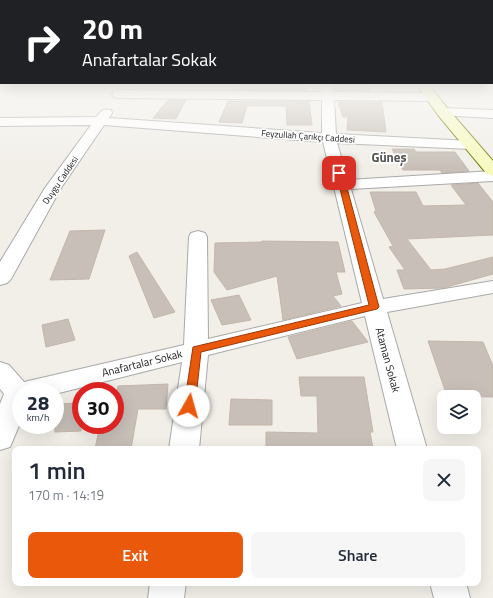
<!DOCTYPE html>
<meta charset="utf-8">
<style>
body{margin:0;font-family:"Titillium Web",sans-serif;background:#f6f6f7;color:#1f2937;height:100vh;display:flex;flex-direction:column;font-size:15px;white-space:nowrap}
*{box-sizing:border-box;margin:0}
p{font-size:13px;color:#747a83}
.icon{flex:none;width:22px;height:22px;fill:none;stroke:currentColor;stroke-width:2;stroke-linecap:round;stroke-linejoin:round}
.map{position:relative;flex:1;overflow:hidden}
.drawer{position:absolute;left:12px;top:446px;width:469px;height:140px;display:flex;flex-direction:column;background:#fff;border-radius:8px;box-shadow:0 4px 16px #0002}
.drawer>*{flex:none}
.guide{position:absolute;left:0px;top:0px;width:493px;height:84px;box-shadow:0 4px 16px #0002;background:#202124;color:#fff;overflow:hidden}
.tools{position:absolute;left:437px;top:390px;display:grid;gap:8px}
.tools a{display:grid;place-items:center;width:44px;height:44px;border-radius:8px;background:#fff;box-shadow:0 4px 16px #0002;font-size:20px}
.speed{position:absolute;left:12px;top:382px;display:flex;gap:8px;font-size:20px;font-weight:700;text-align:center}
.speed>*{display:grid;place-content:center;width:52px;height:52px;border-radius:50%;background:#fff;box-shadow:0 4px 16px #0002;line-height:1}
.speed small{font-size:10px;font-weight:400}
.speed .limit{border:6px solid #d22;background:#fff;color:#111}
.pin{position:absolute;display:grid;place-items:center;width:34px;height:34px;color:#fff;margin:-17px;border-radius:8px;box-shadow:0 2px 6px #0006}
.me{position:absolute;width:44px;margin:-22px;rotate:7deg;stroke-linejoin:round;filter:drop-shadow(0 0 3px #0008)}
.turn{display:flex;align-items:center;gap:14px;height:84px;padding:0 16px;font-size:18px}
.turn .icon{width:52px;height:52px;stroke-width:2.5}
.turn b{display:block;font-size:28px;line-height:34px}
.round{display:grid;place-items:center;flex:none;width:42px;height:42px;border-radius:8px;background:#f6f6f7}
.headline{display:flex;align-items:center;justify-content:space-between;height:68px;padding:0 16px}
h1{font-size:24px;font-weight:600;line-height:30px}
.action{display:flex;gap:8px;margin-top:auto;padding:8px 16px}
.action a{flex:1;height:46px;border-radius:8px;background:#ea580c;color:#fff;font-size:16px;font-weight:600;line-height:46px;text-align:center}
.action a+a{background:#f6f6f7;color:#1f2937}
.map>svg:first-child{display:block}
</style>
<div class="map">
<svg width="493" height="598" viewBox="0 0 493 598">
<rect width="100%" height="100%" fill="#f2efe9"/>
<!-- building -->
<path fill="#c7bfb8" stroke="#c4b6ab" d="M241 84H307V90H240Z
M333 84H367L370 91H334Z
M168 100H186L176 119 153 118Z
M228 101H309L312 125H287L286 106H247L242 123 219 122Z
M338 102H382L386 132 347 130 348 117H343Z
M392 149H414L416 152H455L469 171 442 173 440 170H403Z
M478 183 493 202V235L407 239 431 270 445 269 493 257V274L443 288 404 289 397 270H405L389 247 393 246 374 212 376 211 370 192H416L423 206 466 205 451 185Z
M105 230 89 279 50 280 70 231Z
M262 241 338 242 345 272H336L342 294 333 296 341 306 283 320 277 276 227 290 214 272 215 243 262 242Z
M137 252 175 312 154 318 129 256Z
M239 295 251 320 222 325 211 300Z
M68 319 75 340 46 347 42 325Z
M352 321 368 342 297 359 288 337Z
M428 341 483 342 493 366V397L447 396Z
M299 377H364L373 432H370L373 449H266V432L318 433 317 396H301Z
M168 384 166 409H138L131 449H95L100 425H115V400L118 386Z
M231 399 272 400V425H229Z
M81 403V431L55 432V404Z"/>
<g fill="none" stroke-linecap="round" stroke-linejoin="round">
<defs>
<path id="street" d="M319 84H331L333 92 431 93 435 94 437 97 435 100 431 101 334 100 336 134 471 141 476 142 478 145 476 148 471 149 337 143 348 180 493 171V181L351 189 383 299 493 281V293L387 312 427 449H397L365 316 208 355 199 449H169L182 362 55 394V391H21V421L10 447 0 450V404L4 394 0 389V362L9 365 24 382 184 345 189 237 191 233 198 231 205 233 207 237 208 339 362 303 323 142 104 125 61 188 11 279 7 283 0 285V262L45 188 91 125 0 126V118L96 117C101 111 103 108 111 110L112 113 109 118 322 133V100L118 98 114 97 112 94 114 91 118 90 321 92Z
M443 108 493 110V118L438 115 437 112 438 109Z
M150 583H186L184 598H148Z
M430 583H466L470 598H434Z"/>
<path id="secondary" d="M416 84H428L448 109 493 161V176L487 174 438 115Z"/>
</defs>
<!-- street casing -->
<use href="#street" stroke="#a9a9a9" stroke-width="2"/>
<!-- secondary casing -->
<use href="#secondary" stroke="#707d05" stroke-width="2"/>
<!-- street -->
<use href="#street" fill="#fff" fill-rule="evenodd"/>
<!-- secondary -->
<use href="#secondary" fill="#f7fabf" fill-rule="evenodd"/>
</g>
<!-- sky -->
<linearGradient id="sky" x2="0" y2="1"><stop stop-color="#8fc0e4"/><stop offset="0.5" stop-color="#f9f8f5"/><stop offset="1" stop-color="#f9f8f5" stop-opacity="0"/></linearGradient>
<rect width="493" height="168" fill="url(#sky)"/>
<!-- route -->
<path fill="#ea580c" stroke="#983908" d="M339 171 343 173 379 307 377 309 201 352 195 406 193 409 189 411 185 409 184 406 193 347 369 305 336 173Z"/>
<g text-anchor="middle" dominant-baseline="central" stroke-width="3.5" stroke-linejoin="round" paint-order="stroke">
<!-- far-street labels -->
<g font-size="9" fill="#222" stroke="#fff">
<text transform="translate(308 136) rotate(4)">Feyzullah Çarıkçı Caddesi</text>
<text transform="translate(60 180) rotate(-56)">Duygu Caddesi</text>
</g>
<!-- street labels -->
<g font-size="11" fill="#222" stroke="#fff">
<text transform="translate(388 360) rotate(75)">Ataman Sokak</text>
<text transform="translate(142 363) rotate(-14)">Anafartalar Sokak</text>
</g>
<!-- far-district labels -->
<g font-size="13" font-weight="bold" fill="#555" stroke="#fff">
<text x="389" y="157">Güneş</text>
</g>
</g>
</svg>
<div class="tools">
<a><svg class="icon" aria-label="layers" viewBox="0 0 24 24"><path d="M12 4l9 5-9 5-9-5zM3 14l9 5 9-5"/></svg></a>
</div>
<div class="speed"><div>28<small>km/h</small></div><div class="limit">30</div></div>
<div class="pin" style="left:339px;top:173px;background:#d93025"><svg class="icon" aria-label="arrive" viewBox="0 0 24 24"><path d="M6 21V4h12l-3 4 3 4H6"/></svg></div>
<svg class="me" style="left:189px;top:406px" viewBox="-20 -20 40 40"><circle r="19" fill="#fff"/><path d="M0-13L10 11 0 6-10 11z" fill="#ea580c"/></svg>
<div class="guide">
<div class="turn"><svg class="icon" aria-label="right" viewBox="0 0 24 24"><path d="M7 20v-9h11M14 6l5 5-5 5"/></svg><div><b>20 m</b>Anafartalar Sokak</div></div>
</div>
<section class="drawer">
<div class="headline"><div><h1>1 min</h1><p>170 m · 14:19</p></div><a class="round"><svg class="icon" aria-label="close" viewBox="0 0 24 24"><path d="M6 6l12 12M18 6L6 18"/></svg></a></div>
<div class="action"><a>Exit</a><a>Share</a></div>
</section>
</div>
